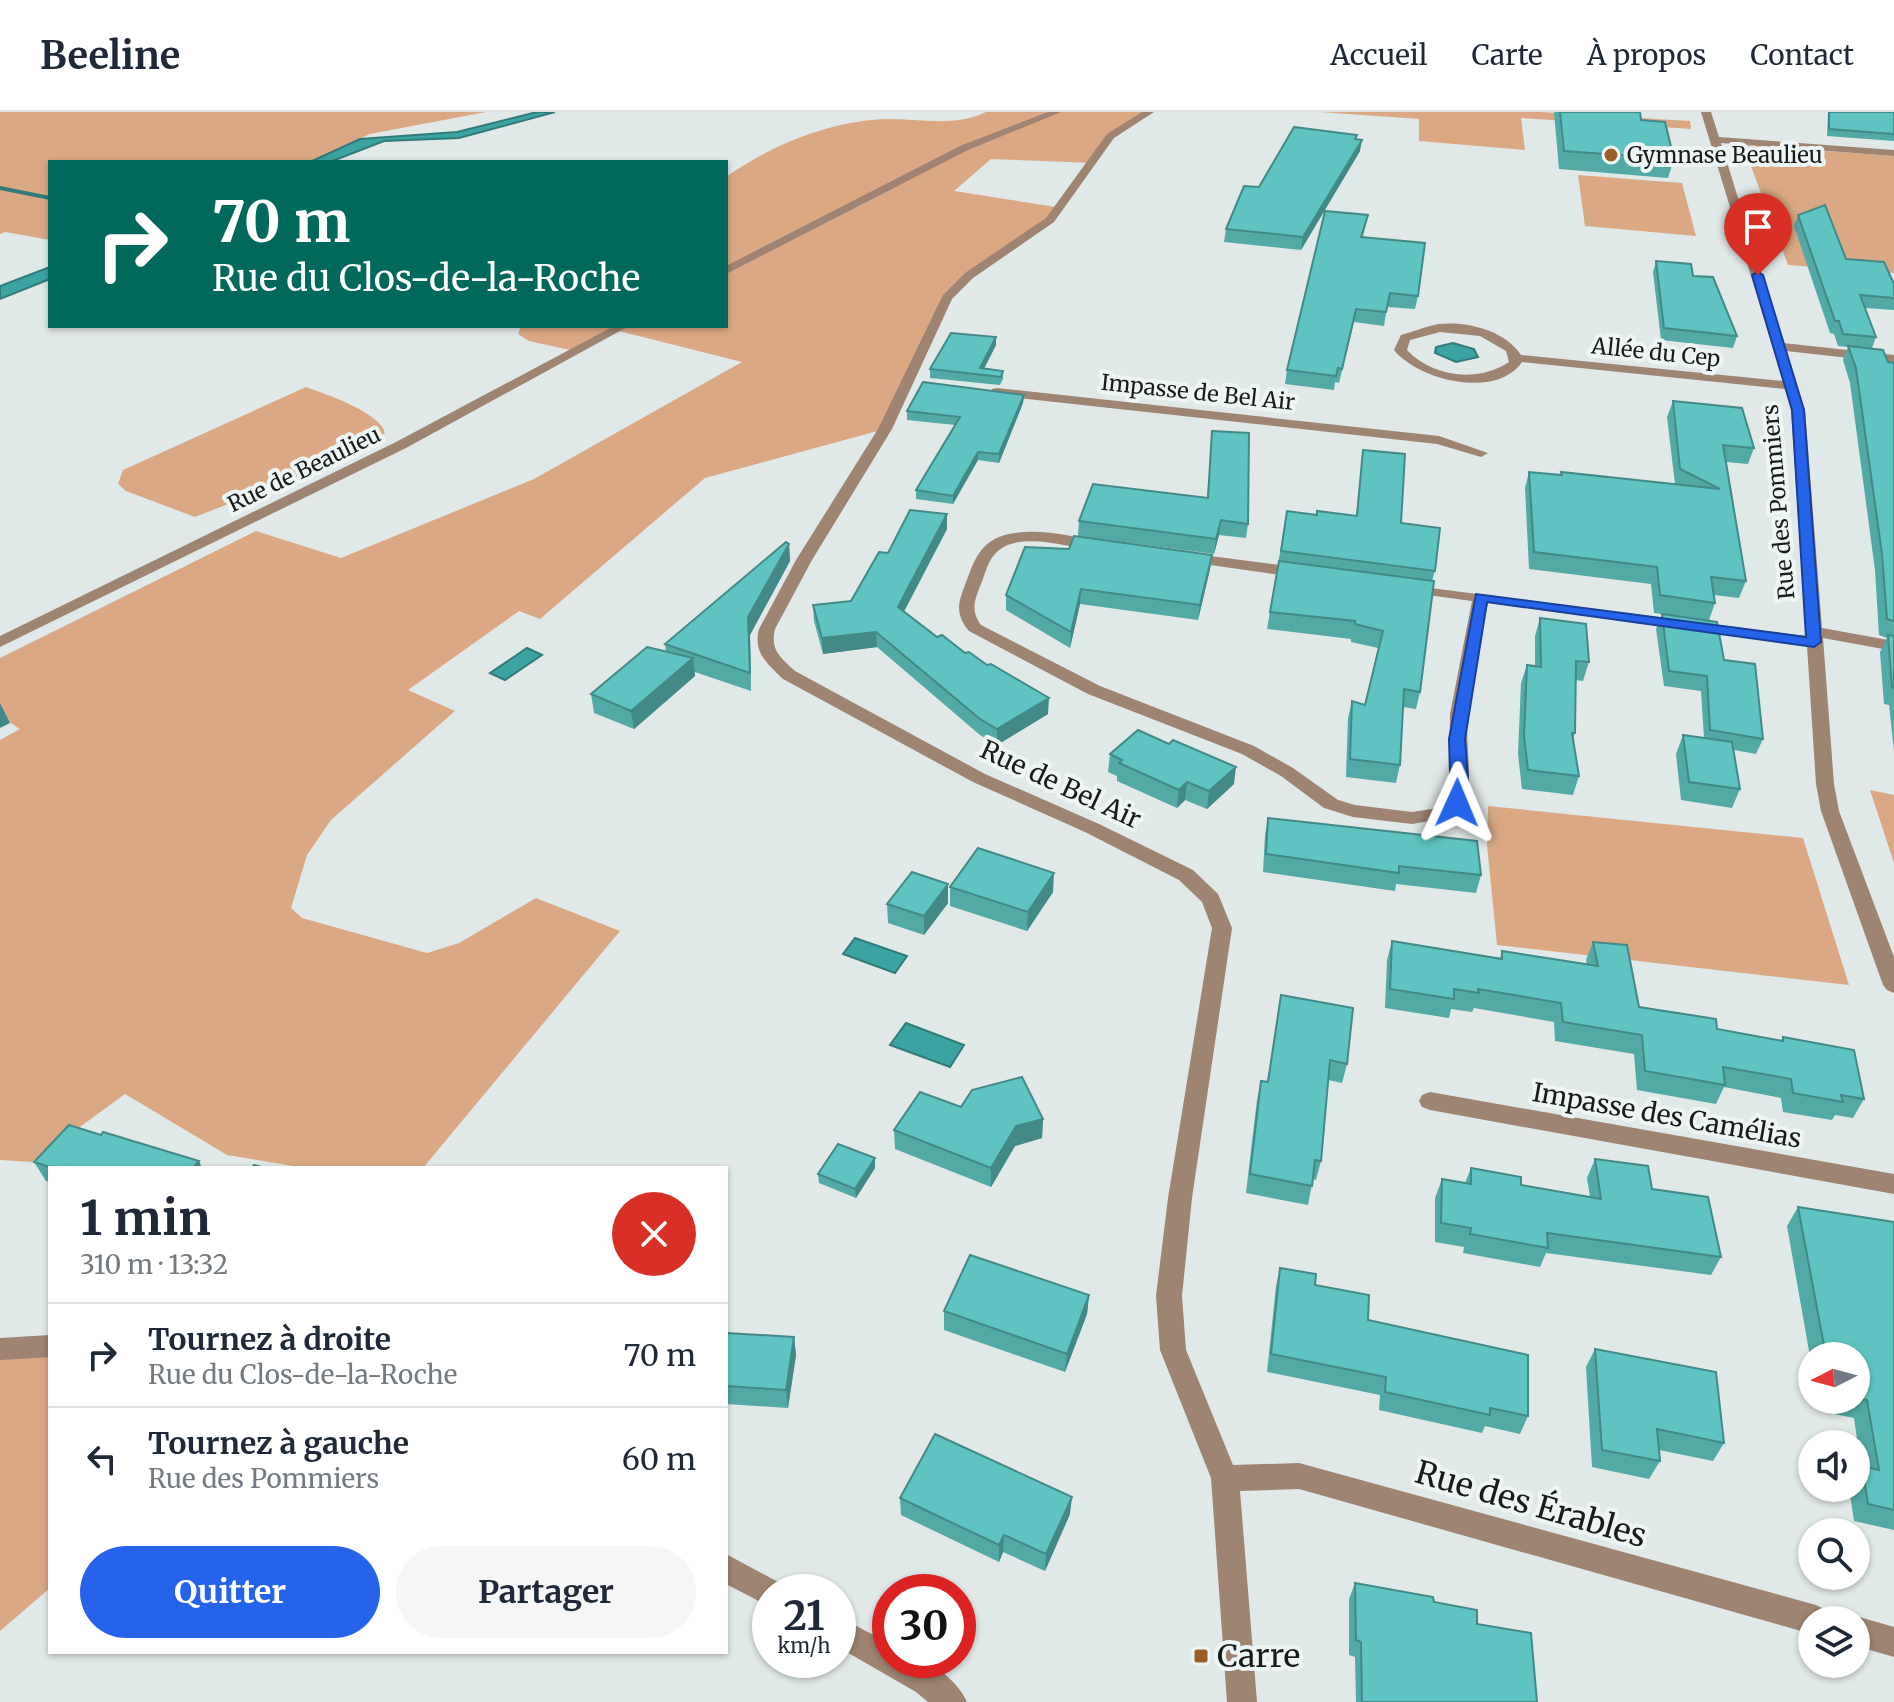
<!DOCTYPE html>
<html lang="fr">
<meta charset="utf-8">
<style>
body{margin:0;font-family:Merriweather,serif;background:#f6f6f7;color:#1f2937;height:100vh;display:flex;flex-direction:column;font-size:30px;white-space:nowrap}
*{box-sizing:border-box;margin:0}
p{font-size:26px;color:#747a83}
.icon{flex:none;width:44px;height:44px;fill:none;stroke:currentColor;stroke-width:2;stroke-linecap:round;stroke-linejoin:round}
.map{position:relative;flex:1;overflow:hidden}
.drawer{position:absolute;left:48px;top:1054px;width:680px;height:488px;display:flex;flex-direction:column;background:#fff;border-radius:0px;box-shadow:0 2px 6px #0004}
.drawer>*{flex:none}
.top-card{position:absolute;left:48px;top:48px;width:680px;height:168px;border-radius:0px;box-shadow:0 2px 6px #0004;background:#00695c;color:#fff;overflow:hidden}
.needle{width:52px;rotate:264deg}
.tools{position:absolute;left:1798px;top:1230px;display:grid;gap:16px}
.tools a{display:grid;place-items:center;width:72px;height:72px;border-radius:50%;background:#fff;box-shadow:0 2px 6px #0004;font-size:40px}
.speed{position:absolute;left:752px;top:1462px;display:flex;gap:16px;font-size:40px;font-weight:700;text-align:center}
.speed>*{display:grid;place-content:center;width:104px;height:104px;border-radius:50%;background:#fff;box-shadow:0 2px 6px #0004;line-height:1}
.speed small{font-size:20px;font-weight:400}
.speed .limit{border:12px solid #d22;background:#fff;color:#111}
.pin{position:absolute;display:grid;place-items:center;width:68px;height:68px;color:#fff;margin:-82px -34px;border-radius:50% 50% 50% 0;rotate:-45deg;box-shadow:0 0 8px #0007}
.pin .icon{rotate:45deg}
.me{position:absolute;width:88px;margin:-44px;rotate:1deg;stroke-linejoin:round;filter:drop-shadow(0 0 6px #0008)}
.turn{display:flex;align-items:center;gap:28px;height:168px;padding:0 32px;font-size:36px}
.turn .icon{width:104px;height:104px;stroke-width:2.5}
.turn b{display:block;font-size:56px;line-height:68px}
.round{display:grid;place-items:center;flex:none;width:84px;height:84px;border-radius:42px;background:#f6f6f7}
.summary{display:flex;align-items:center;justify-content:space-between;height:136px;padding:0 32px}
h1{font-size:48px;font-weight:700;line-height:60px}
.cta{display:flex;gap:16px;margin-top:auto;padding:16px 32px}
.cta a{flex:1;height:92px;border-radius:48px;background:#2563eb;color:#fff;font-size:32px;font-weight:700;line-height:92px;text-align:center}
.cta a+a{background:#f6f6f7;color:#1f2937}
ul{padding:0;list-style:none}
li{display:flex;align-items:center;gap:24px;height:104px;padding:0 32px;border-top:2px solid #e0e1e3}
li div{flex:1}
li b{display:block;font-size:30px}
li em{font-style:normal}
header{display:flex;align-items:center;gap:48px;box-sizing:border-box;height:112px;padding:0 40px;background:#fff;border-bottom:2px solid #e0e1e3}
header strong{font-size:38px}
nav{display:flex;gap:44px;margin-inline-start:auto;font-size:28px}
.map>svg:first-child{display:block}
</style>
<header>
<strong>Beeline</strong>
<nav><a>Accueil</a><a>Carte</a><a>À propos</a><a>Contact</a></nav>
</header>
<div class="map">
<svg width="1894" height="1590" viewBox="0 0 1894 1590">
<rect width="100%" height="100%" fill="#e1e8e8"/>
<!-- green -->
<path fill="#daa984" d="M0 0H486L370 22 310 50H50V128L5 120 0 122Z
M986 0H1149L1120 15 1092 51 991 47 954 79 1062 96 953 178 885 317 705 366 540 507 519 499 408 578 455 599 331 708 307 743 291 796 302 806 427 841 459 831 536 786 620 819 423 1056H305L227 1043 125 982 32 1050 0 1048V628L20 617 0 604V546L256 419 341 446 534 367 742 250 615 218 575 239 529 229 518 222 521 214H726V65C771 33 832 8 888 7 920 7 956 15 986 0Z
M1320 0H1541L1690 9 1691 17 1521 6 1525 38 1419 29V7Z
M1743 33 1894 44V161L1788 153Z
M1578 63 1682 71 1696 124 1585 114Z
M306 275C325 282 380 300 385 321L341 348 195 405 126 379 118 372 123 358Z
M1870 678 1894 683V751Z
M1488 694 1803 726 1849 873 1497 833 1487 733Z
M50 1234V1476L0 1519V1248L19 1235Z"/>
<!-- water -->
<path fill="#3ba4a2" stroke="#317b7a" stroke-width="2" d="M537 0H555L459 26 384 29 330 50H310L360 27 457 20Z
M50 155V167L0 187V174Z
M1453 231 1474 237 1478 245 1456 250 1435 241 1436 235Z
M527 536 542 543 505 568 490 561Z
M855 826 907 844 895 861 843 842Z
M906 911 964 933 950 955 890 933Z"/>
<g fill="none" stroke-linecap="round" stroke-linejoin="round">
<!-- stream -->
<path fill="#317b7a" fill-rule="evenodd" d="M0 74 50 84V88L0 78Z"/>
<!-- minor -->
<path fill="#9e8471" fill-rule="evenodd" d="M1142 0H1154L1114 26 1054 110 973 166 952 187 892 317 812 448 775 517C770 538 780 545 795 559L985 662 1099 712 1193 758 1218 782 1232 816 1192 1086 1182 1184 1186 1238 1233 1353 1299 1351 1816 1493 1826 1498 1831 1508H1812V1522L1299 1377 1240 1379 1257 1590H1227L1211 1366 1160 1238 1156 1184 1168 1086 1212 816 1202 790 1179 768 1085 720 973 670 783 567C767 551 753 541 759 517L796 448 878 317 943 183 965 161 1046 106 1107 22Z
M1701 0H1711L1719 25 1894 38V44L1721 31 1783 231 1894 243V251L1786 239 1805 298 1822 516 1894 529V539L1823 526 1834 672 1839 699 1894 845V881L1887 878 1883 873 1821 699 1816 672 1807 534 1488 491C1481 528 1472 564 1468 601 1464 635 1477 674 1459 704L1412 712 1353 705 1324 696 1281 664 1242 642 1088 582 969 519C956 503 957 493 965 473 970 460 974 445 985 434 1011 409 1070 423 1101 431V437L1096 439C1068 435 1015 417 994 443 987 451 985 463 981 472 975 487 970 498 981 513L1100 574 1254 634 1293 656 1338 688 1355 693 1412 700 1445 695 1449 685 1450 602 1472 489 1405 480 1397 475 1399 472 1806 524 1791 298 1785 277 1522 250C1496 288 1418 268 1394 238L1401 223C1413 220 1426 214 1439 212 1466 209 1505 218 1521 243L1783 269ZM1440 220 1480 224 1506 239 1509 250C1478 271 1432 265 1407 238L1410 228Z
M997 276 1439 324 1488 341 1481 345 1437 332 992 283V277Z
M1187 441 1302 456 1310 461 1302 466 1182 449V443Z
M1430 980 1894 1062V1082L1430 998 1422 995 1419 989 1422 983Z
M50 1223V1245L0 1248V1226Z
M726 1442 780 1471 784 1480H770V1495L726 1472Z
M838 1504 890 1532V1548C899 1548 909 1547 917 1548 936 1551 960 1573 967 1590H928L916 1580 838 1535Z
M1856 1504 1894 1515V1545L1856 1534V1508H1847Z"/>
<!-- tertiary -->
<path fill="#9e8471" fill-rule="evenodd" d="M1048 0H1061L968 38 726 162V154L960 34Z
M614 214H629L406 336 0 535V524L396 330Z"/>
</g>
<!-- wall -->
<path fill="#52a9a6" d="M1554 0H1640L1641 8 1674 47 1668 66 1559 57Z
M1828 0H1894V29L1827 24Z
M1357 23 1356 27 1360 39 1301 138 1224 130 1226 117 1259 75Z
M1368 103 1363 125 1418 184 1415 197 1387 195 1384 214 1354 210 1339 271 1335 270 1334 278 1285 272 1287 258Z
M1798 103 1846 147 1894 172V198L1865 196 1876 225 1872 236 1888 250 1894 251V639L1889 593 1884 592 1880 540 1887 526 1879 523 1875 458 1850 271 1843 248 1848 235 1838 234 1834 222 1830 221 1794 114Z
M1656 149 1693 164 1737 224 1733 236 1661 228 1653 160Z
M996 225V233L984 257 1003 259V267L1000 273 930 266V257Z
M1024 283 1023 291 999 351 978 348 953 392 916 387V378L955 313 907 308V299Z
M1673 289 1754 336 1748 352 1726 350 1746 469 1739 486 1714 483 1715 491 1709 508 1654 501 1651 472 1529 457 1525 376 1529 360 1560 363 1561 360 1675 372 1667 305Z
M1212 319 1248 412 1246 426 1219 423 1214 442 1078 424 1079 409 1207 386Z
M1363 338 1401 411 1435 459 1432 469 1420 580 1416 597 1403 595 1400 653 1396 671 1346 665 1348 606 1352 589 1365 593 1378 536 1351 530V527L1267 517 1287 399 1317 403H1356Z
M947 417 904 500 937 525 1048 602 997 633 980 623 877 535 823 542 814 509 813 493 851 489 888 441Z
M789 432 790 449 750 523 751 579 695 560V564L634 617 594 601 591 582 666 540 665 532Z
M1069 437 1212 443 1210 457 1198 508 1080 492 1070 536 1006 498V483Z
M1662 502 1724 548 1763 627 1756 642 1734 638 1740 677 1732 696 1681 688 1676 642 1683 623 1704 626 1701 579 1664 574 1656 517Z
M1540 506 1589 550 1583 569 1575 568V621L1573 627 1579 664 1573 683 1522 677 1518 642 1521 571 1527 553 1535 554V524Z
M1110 642 1234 672 1207 697 1185 688 1177 696 1117 669V664L1108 660Z
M1268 706 1481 763 1476 781 1396 772 1395 779 1263 760 1265 723Z
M950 775 1053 780 1027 819 950 794Z
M948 791 924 823 888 811 887 792Z
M1392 829 1500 846 1502 839 1587 852 1586 848 1593 830 1639 895 1717 917 1781 929 1783 925 1864 987 1853 1006 1835 1003 1832 1008 1783 1000 1781 986 1724 975 1716 992 1637 978 1634 942 1555 929 1554 910 1474 896 1472 900 1451 897 1449 906 1385 896 1387 848Z
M1281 883 1347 952 1342 971 1328 968 1321 1049 1316 1068 1313 1067 1308 1093 1246 1081 1257 988 1261 969 1267 970Z
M961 995 1043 1007 1042 1026 1015 1034 991 1075 895 1037 894 1018Z
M875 1046V1056L856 1086 819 1071 818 1062Z
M1595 1047 1652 1077 1721 1145 1711 1163 1546 1141 1540 1155 1463 1141 1464 1135 1435 1130V1086L1442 1067 1465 1071 1471 1056 1521 1073 1590 1085 1587 1066Z
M34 1050 202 1056H50V1070L46 1069Z
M1798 1095 1894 1110V1418L1854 1409 1849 1376H1856V1362L1861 1355 1854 1306 1819 1299 1818 1288H1856V1244H1812V1256L1787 1114Z
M1280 1156 1315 1173 1368 1208 1528 1304 1520 1322 1485 1314 1482 1321 1379 1298 1380 1283 1267 1260 1276 1174Z
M1089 1183 1087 1202 1065 1260 944 1218V1199Z
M726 1221 794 1225 796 1243 788 1296 726 1292Z
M1595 1237 1724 1331 1713 1349 1659 1338 1660 1349 1649 1367 1592 1355 1586 1255Z
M900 1386 1070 1402 1045 1459 1003 1440 999 1450 901 1403Z
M1355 1471 1434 1490 1477 1512 1537 1590H1356L1355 1545 1349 1543V1487Z"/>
<!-- shaded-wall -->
<path fill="#428987" d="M1362 28 1360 39 1301 138 1303 125Z
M996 225V233L980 264V256Z
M1024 283 1023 291 999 351V342Z
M978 340V348L953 392V384Z
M947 402V417L898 510V495Z
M1221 408 1219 423 1214 442 1216 427Z
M789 432 790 449 750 523 751 579 748 505Z
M1212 443 1210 457 1198 508 1200 493Z
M1081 477 1080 492 1070 536 1071 520Z
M876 520 877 535 823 542 822 526Z
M693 546 695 564 634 617 631 599Z
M1049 586 1048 602 997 633V617Z
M0 591 10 611 0 616Z
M1236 655 1234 672 1207 697 1209 679Z
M1187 670 1185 688 1177 696 1179 678Z
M1054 761 1053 780 1027 819 1028 800Z
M948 772V791L924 823V804Z
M1043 1007 1042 1026 1015 1034 991 1075V1056L1016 1014Z
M875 1046V1056L856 1086 855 1077Z
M199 1049 202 1056H193Z
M1089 1183 1087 1202 1065 1260 1067 1242Z
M794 1225 796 1243 788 1296 786 1278Z
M1072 1385 1070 1402 1045 1459 1046 1442Z
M1004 1423 1003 1440 999 1450V1433Z"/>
<!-- building -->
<path fill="#5fc4c1" stroke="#428987" stroke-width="2" d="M1560 0H1640L1641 8 1665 10 1674 47 1564 39Z
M1829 0H1894V22L1829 17Z
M1294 15 1357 23 1355 27 1362 28 1303 125 1226 117 1244 74 1259 75Z
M1825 93 1846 147 1884 150 1894 172V186L1860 183 1876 225 1843 222 1839 209H1835L1798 103Z
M1325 99 1368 103 1361 125 1425 131 1418 184 1390 181 1386 200 1356 197 1342 257 1338 256 1336 264 1287 258Z
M1656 149 1691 152 1693 164 1713 165 1737 224 1664 216Z
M951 221 996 225 980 256 1003 259 1001 265 930 257Z
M1848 234 1883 238 1888 250 1894 251V509L1887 507 1882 442 1856 256Z
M923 270 1024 283 999 342 978 340 953 384 916 378 960 305 907 299Z
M1673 289 1742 296 1754 336 1723 333 1746 469 1711 465 1715 491 1660 483 1657 455 1534 440 1529 360 1562 363 1561 360 1720 377 1680 357Z
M1212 319 1249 321 1248 412 1221 408 1216 427 1079 409 1093 372 1208 386Z
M1363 338 1405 342 1401 411 1440 416 1435 459 1281 439 1287 399 1317 403V399L1357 404Z
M910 398 947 402 898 495 937 525 942 523 965 541 969 540 987 553 991 552 1049 586 997 617 980 607 876 520 822 526 813 493 851 489 879 440 888 441Z
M1074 424 1212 443 1200 493 1081 477 1071 520 1006 483 1025 435 1069 437Z
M786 430 789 432 748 505 750 561 665 532Z
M1279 449 1434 469 1420 580 1404 577 1400 653 1350 647 1352 589 1365 593 1383 519 1355 512V509L1270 500Z
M1662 502 1717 510 1724 548 1755 552 1763 627 1710 618 1707 564 1669 559Z
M1540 506 1586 512 1589 550 1576 549 1575 621H1572L1579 664 1528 658 1524 624 1527 553 1541 555Z
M1888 523 1894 524V576L1892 575Z
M647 535 693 546 631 599 591 582Z
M1138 618 1169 632 1173 628 1236 655 1209 679 1187 670 1179 678 1119 651 1122 648 1110 642Z
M1683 623 1732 630 1740 677 1689 670Z
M1268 706 1477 729 1481 763 1399 754V761L1266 742Z
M978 736 1054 761 1028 800 950 775Z
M912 760 948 772 924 804 887 792Z
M1392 829 1502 847V839L1598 854 1593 830 1627 833 1639 895 1716 907 1717 917 1783 929V925L1854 938 1864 987 1841 983 1843 990 1793 981 1791 967 1723 955 1725 973 1645 959 1642 923 1563 910 1561 891 1478 877 1479 881 1454 877V887L1390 877Z
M1281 883 1353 896 1347 952 1330 948 1321 1049 1315 1048 1312 1074 1250 1062 1261 969 1268 970Z
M1022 965 1043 1007 1016 1014 991 1056 894 1018 920 980 961 995 972 978Z
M69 1013 101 1023 103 1020 199 1049 193 1056H53L34 1050Z
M838 1032 875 1046 855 1077 818 1062Z
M1595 1047 1648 1054 1652 1077 1708 1085 1721 1145 1547 1121 1548 1136 1470 1122 1471 1116 1441 1111 1442 1067 1471 1072V1056L1521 1065V1073L1601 1087Z
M254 1053 265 1056H251Z
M1798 1095 1894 1110V1398L1868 1392 1862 1354 1879 1358 1867 1288 1856 1286V1244H1826Z
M970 1143 1089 1183 1067 1242 944 1199Z
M1280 1156 1316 1162 1315 1173 1369 1183 1368 1208 1528 1243V1304L1490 1296V1303L1385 1280 1386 1265 1271 1242Z
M726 1221 794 1225 786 1278 726 1274Z
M1595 1237 1716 1260 1724 1331 1657 1317 1660 1349 1602 1338Z
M935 1322 1072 1385 1046 1442 1004 1423 999 1433 900 1386Z
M1355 1471 1433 1485 1434 1490 1477 1498V1512L1531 1521 1537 1590H1362L1361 1530 1356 1528Z"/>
<!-- route -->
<path fill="#2563eb" stroke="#184099" stroke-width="2" d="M1758 160 1763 163 1804 298 1821 530 1814 535 1487 490 1465 627 1469 680 1463 695H1451L1449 627 1476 482 1806 525 1792 298 1752 163Z"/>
<!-- markers -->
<g fill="#9e5e27" stroke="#eef5f5" stroke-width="3">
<circle cx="1611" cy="43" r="8"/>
<rect x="1193" y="1536" width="16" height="16" rx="4"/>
</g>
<g text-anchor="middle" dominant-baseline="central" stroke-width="8" stroke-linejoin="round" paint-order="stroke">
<!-- far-poi labels -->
<g font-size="22" fill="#1a1c1c" stroke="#eef5f5" text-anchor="start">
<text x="1627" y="43">Gymnase Beaulieu</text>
</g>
<!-- far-street labels -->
<g font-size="22" fill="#1a1c1c" stroke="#eef5f5">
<text transform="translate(1656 240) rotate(6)">Allée du Cep</text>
<text transform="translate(1198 280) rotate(6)">Impasse de Bel Air</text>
<text transform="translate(304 357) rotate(-26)">Rue de Beaulieu</text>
<text transform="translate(1778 390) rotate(-95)">Rue des Pommiers</text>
</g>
<!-- street labels -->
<g font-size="26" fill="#1a1c1c" stroke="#eef5f5">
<text transform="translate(1061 672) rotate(25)">Rue de Bel Air</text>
<text transform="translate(1667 1003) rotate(10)">Impasse des Camélias</text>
</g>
<!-- near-street labels -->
<g font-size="32" fill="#1a1c1c" stroke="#eef5f5">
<text transform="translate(1531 1392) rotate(16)">Rue des Érables</text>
</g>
<!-- near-poi labels -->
<g font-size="32" fill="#1a1c1c" stroke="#eef5f5" text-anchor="start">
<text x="1217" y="1544">Carre</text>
</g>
</g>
</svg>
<div class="tools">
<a><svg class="needle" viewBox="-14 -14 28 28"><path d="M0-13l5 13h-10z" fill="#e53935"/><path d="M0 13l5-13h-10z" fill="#747a83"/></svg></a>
<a><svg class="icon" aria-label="sound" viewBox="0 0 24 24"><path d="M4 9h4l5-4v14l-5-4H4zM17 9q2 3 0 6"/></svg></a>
<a><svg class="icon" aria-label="search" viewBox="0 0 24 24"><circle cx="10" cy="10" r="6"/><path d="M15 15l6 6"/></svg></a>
<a><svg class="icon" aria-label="layers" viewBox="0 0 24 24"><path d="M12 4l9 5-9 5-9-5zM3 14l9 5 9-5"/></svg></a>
</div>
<div class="speed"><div>21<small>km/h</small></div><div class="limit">30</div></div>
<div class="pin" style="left:1758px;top:163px;background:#d93025"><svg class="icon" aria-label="arrive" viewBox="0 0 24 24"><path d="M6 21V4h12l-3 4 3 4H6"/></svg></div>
<svg class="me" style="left:1457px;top:691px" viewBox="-20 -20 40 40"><path d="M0-17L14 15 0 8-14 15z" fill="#2563eb" stroke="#fff" stroke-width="4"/></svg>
<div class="top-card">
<div class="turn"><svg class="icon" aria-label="right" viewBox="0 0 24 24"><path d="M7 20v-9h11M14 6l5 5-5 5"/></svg><div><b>70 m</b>Rue du Clos-de-la-Roche</div></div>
</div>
<section class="drawer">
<div class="summary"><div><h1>1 min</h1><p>310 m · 13:32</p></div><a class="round" style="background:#d93025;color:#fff"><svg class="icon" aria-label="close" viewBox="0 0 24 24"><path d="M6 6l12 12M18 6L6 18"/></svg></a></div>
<ul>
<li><svg class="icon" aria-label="right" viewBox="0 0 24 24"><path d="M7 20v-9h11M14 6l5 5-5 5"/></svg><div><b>Tournez à droite</b><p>Rue du Clos-de-la-Roche</p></div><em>70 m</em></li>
<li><svg class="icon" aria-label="left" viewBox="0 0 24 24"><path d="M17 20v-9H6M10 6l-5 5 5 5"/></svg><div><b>Tournez à gauche</b><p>Rue des Pommiers</p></div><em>60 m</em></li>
</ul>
<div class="cta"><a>Quitter</a><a>Partager</a></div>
</section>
</div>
